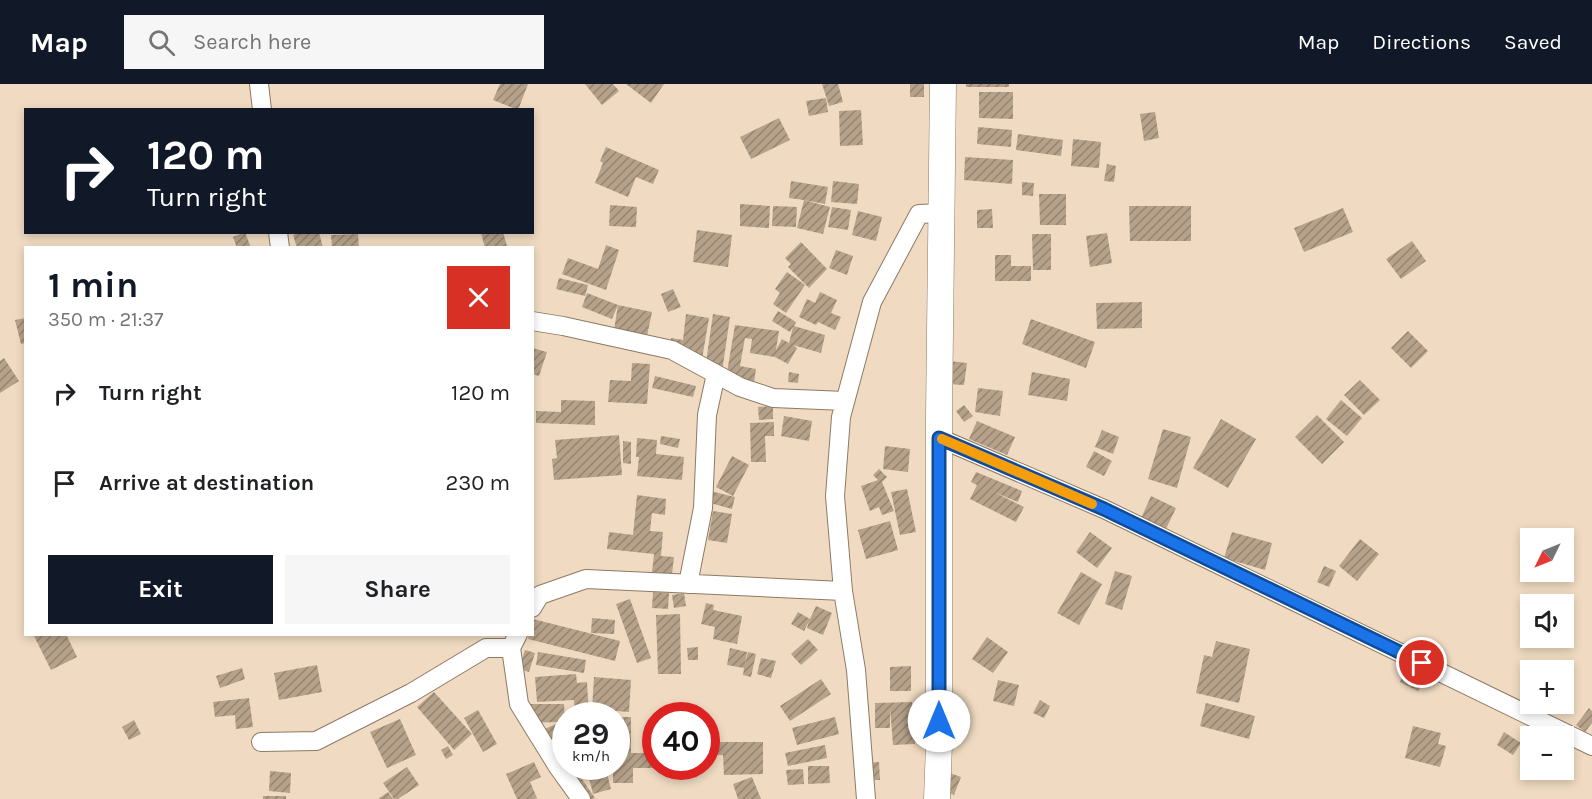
<!DOCTYPE html>
<meta charset="utf-8">
<style>
body{margin:0;font-family:Karla,sans-serif;background:#f6f6f6;color:#202124;height:100vh;display:flex;flex-direction:column;font-size:22px;white-space:nowrap}
*{box-sizing:border-box;margin:0}
p{font-size:20px;color:#757577}
.icon{flex:none;width:33px;height:33px;fill:none;stroke:currentColor;stroke-width:2;stroke-linecap:round;stroke-linejoin:round}
.map{position:relative;flex:1;overflow:hidden}
.details{position:absolute;left:24px;top:162px;width:510px;height:390px;display:flex;flex-direction:column;background:#fff;border-radius:0px;box-shadow:0 3px 9px #0003}
.details>*{flex:none}
.banner{position:absolute;left:24px;top:24px;width:510px;height:126px;border-radius:0px;box-shadow:0 3px 9px #0003;background:#111827;color:#fff;overflow:hidden}
.needle{width:39px;rotate:227deg}
.controls{position:absolute;left:1520px;top:444px;display:grid;gap:12px}
.controls a{display:grid;place-items:center;width:54px;height:54px;border-radius:0px;background:#fff;box-shadow:0 3px 9px #0003;font-size:30px}
.speed{position:absolute;left:552px;top:618px;display:flex;gap:12px;font-size:30px;font-weight:700;text-align:center}
.speed>*{display:grid;place-content:center;width:78px;height:78px;border-radius:50%;background:#fff;box-shadow:0 3px 9px #0003;line-height:1}
.speed small{font-size:15px;font-weight:400}
.speed .limit{border:9px solid #d22;background:#fff;color:#111}
.pin{position:absolute;display:grid;place-items:center;width:51px;height:51px;color:#fff;margin:-26px;border:3px solid #fff;border-radius:50%;box-shadow:0 2px 6px #0007}
.me{position:absolute;width:66px;margin:-33px;rotate:0deg;stroke-linejoin:round;filter:drop-shadow(0 0 4px #0008)}
.turn{display:flex;align-items:center;gap:21px;height:126px;padding:0 24px;font-size:27px}
.turn .icon{width:78px;height:78px;stroke-width:2.5}
.turn b{display:block;font-size:42px;line-height:51px}
.round{display:grid;place-items:center;flex:none;width:63px;height:63px;border-radius:0px;background:#f6f6f6}
.head{display:flex;align-items:center;justify-content:space-between;height:102px;padding:0 24px}
h1{font-size:36px;font-weight:700;line-height:45px;color:#111827}
.primary-button{display:flex;gap:12px;margin-top:auto;padding:12px 24px}
.primary-button a{flex:1;height:69px;border-radius:0px;background:#111827;color:#fff;font-size:24px;font-weight:700;line-height:69px;text-align:center}
.primary-button a+a{background:#f6f6f6;color:#202124}
ul{padding:0;list-style:none}
li{display:flex;align-items:center;gap:18px;height:90px;padding:0 24px}
li div{flex:1}
li b{display:block;font-size:22px}
li em{font-style:normal}
header{display:flex;align-items:center;gap:36px;box-sizing:border-box;height:84px;padding:0 30px;background:#111827;color:#fff}
header strong{font-size:28px}
nav{display:flex;gap:33px;margin-inline-start:auto;font-size:21px}
.search{width:420px;height:54px;background:#f6f6f6;display:flex;align-items:center;gap:15px;box-sizing:border-box;padding:0 21px;border-radius:0px;color:#757577;font-size:22px}
.map>svg:first-child{display:block}
</style>
<header>
<strong>Map</strong>
<div class="search"><svg class="icon" aria-label="search" viewBox="0 0 24 24"><circle cx="10" cy="10" r="6"/><path d="M15 15l6 6"/></svg>Search here</div>
<nav><a>Map</a><a>Directions</a><a>Saved</a></nav>
</header>
<div class="map">
<svg width="1592" height="715" viewBox="0 0 1592 715">
<defs>
<pattern id="building-hatch" width="6" height="6" patternUnits="userSpaceOnUse" patternTransform="scale(1.5)"><rect width="6" height="6" fill="#b6a28a"/><path d="M-1 1l2-2M0 6l6-6M5 7l2-2" fill="none" stroke="#958470"/></pattern>
</defs>
<rect width="100%" height="100%" fill="#f0dbc2"/>
<!-- building -->
<path fill="url(#building-hatch)" d="M500 0H528L518 26 493 16Z
M585 0H613L619 7 602 21Z
M626 0H664L651 19Z
M822 0H838L843 18 829 22Z
M910 0H924V13H910Z
M966 0H1009V3H966Z
M979 8H1013V35L979 34Z
M826 14 828 28 809 32 806 17Z
M861 26 863 61 840 62 839 27Z
M1155 28 1159 54 1144 57 1140 30Z
M779 34 790 56 751 75 740 53Z
M978 43 1012 46 1011 63 977 60Z
M1018 50 1063 56 1061 72 1016 66Z
M1073 55 1101 58 1099 84 1071 82Z
M606 63 659 86 653 100 636 93 628 113 595 99 603 79 600 77Z
M965 73 1013 76 1012 100 964 96Z
M1107 80 1116 82 1114 98 1104 97Z
M791 97 828 103 825 120 804 116 830 123 823 150 797 144 804 116 789 114Z
M833 97 859 100 857 120 831 118Z
M1022 98 1034 99 1033 112 1022 111Z
M1039 110H1066V141H1040Z
M740 120 770 122 769 144 740 142Z
M610 121 637 123 636 143 609 142Z
M773 122 797 123 796 143 772 142Z
M1129 122H1191V157H1130Z
M832 123 851 126 848 146 828 143Z
M1343 124 1353 148 1304 168 1294 144Z
M992 125 993 144H977V126Z
M858 127 882 133 876 157 852 151Z
M697 146 732 151 728 183 693 178Z
M245 148 251 164H237L233 153Z
M301 148H319L323 164H297L293 151Z
M503 148 507 162 503 164H485L481 149Z
M1107 149 1112 179 1090 183 1086 152Z
M358 150 359 164H332L331 151Z
M1032 150H1051V186H1033Z
M1412 157 1426 177 1401 195 1386 175Z
M801 158 827 185 809 204 788 183 791 180 785 174Z
M606 161 619 166 606 206 562 190 568 174 598 185Z
M836 166 853 172 847 191 829 184Z
M995 171H1011V182H1031V197H995Z
M787 188 805 201 786 229 773 220 780 209 775 205Z
M559 194 588 201 585 212 556 205Z
M673 205 681 223 668 228 661 210Z
M820 208 837 216 831 229 841 233 835 246 818 238 816 241 799 233 807 215 815 219Z
M587 209 618 221 612 235 582 223Z
M1142 218V244L1097 245 1096 219Z
M618 221 652 228 647 252 614 246Z
M778 227 796 238 794 242 825 251 821 269 793 261 797 264 788 280 775 273 750 269 752 255 745 254 740 282 756 285 754 299 726 294 735 241 779 247 776 266 782 255 789 259 793 243 790 248 772 237Z
M686 230 709 234 702 275 669 267 671 254 683 256Z
M713 230 730 233 722 288 705 285Z
M26 234V259L21 260 15 236Z
M1031 235 1095 258 1086 284 1022 260Z
M1408 247 1428 267 1411 284 1391 264Z
M532 264 547 268 539 292 532 290Z
M4 274 19 297 0 309V277Z
M949 277 967 279 964 301 947 300Z
M632 279 650 280 647 320 608 318 610 296 631 297Z
M789 288 799 290 798 299 788 298Z
M1032 288 1070 295 1067 317 1028 311Z
M655 292 696 302 693 313 652 304Z
M1360 296 1380 316 1364 331 1344 311Z
M978 304 1003 307 1000 332 975 328Z
M561 316 595 317V341L536 339V327L561 328Z
M1341 316 1362 334 1347 352 1326 335Z
M964 321 973 332 964 338 956 327Z
M773 322V335L759 336 758 323Z
M1317 331 1344 358 1322 380 1295 353Z
M784 332 812 337 809 357 781 352Z
M1221 335 1256 355 1228 404 1193 384Z
M977 337 1015 353 1007 371 969 355Z
M774 338V352H765L766 378H751L750 339Z
M1163 345 1191 353 1177 404 1148 395Z
M1102 346 1119 353 1113 370 1095 363Z
M619 351 622 391 554 396 552 375 557 374 555 356Z
M661 352 680 355 678 364 660 360Z
M637 354 657 356 656 370 684 373 682 396 637 392 639 373H636Z
M623 357 631 358V380L623 379Z
M885 362 910 365 908 388 883 385Z
M1094 367 1112 377 1104 392 1086 383Z
M732 372 749 381 733 412 716 403Z
M879 385 887 393 882 398 894 427 882 431 879 423 870 427 861 402 878 396 873 391Z
M976 388 1022 407 1018 418 994 408 1024 423 1016 438 970 415 977 401 971 398Z
M907 405 916 448 900 451 891 408Z
M706 406 735 413 732 425 703 417Z
M637 411 666 415 665 431 652 429 650 447 663 448 661 472 674 473 672 490 652 488 654 470 607 465 609 448 633 451Z
M1151 412 1176 424 1163 451 1139 439Z
M713 427 732 430 727 459 708 456Z
M890 437 898 466 866 475 858 446Z
M1090 448 1112 464 1097 484 1076 468Z
M1232 448 1272 459 1265 486 1224 474Z
M1360 455 1379 470 1357 497 1339 482Z
M1324 482 1336 487 1329 503 1317 498Z
M1115 487 1132 492 1122 526 1105 520Z
M1081 488 1102 500 1079 541 1057 529Z
M653 508 669 509 668 525 652 524Z
M684 509 686 522 674 524 672 511Z
M630 515 651 574 637 579 616 520Z
M706 519 714 521 713 526 742 532 737 560 713 555 715 543 701 540Z
M816 522 832 529 823 551 807 544 809 537 804 547 791 540 798 528 810 535Z
M680 530 681 590H658L656 531Z
M592 534 615 536 614 550 591 549Z
M533 535 620 557 615 577 528 555 529 550H532Z
M33 550H66L77 573 51 586Z
M987 553 1008 568 993 589 972 575Z
M808 555 818 566 801 581 791 570Z
M1216 557 1250 565 1239 619 1196 609 1204 571 1212 573Z
M698 563V576H688L687 564Z
M730 564 747 568 745 580 748 568 756 570 751 593 743 591 744 584 727 581Z
M525 566 535 569 529 588 519 585Z
M538 568 586 576 584 589 536 581Z
M761 574 776 577 771 594 757 590Z
M317 581 322 608 279 616 274 589Z
M911 582V607H890V583Z
M242 584 245 595 220 604 216 592Z
M1406 586 1424 596 1418 607 1400 598Z
M576 590 577 599 587 598 589 632H575L574 616 537 618 535 593Z
M594 593 631 596 629 628 592 625Z
M821 595 831 610 790 637 780 622Z
M998 596 1019 601 1014 622 993 617Z
M434 608 472 650 454 666 417 623Z
M249 614 253 643 236 645 235 631 215 633 213 618Z
M1040 616 1050 622 1044 634 1033 629Z
M912 618 915 660 893 661 890 624V644H875V619Z
M1206 619 1255 632 1249 655 1200 642Z
M523 620H564L566 654 542 665 535 649 561 638 523 639Z
M1589 624 1592 627V639L1585 648 1576 641Z
M478 626 497 660 483 668 464 634Z
M616 633H631V669H656V684H633V699H613V682H616Z
M835 633 839 650 797 661 792 644Z
M400 635 416 671 387 684 370 648Z
M134 636 141 650 129 656 122 643Z
M1413 642 1441 649 1438 660 1446 662 1440 683 1405 674Z
M1504 648 1521 659 1513 671 1497 661Z
M711 658H763V690L724 691 723 671H712Z
M825 661 827 674 788 682 785 669Z
M448 662 453 671 446 675 441 666Z
M566 672V682H573L595 714 593 715H573L550 683Z
M534 678 541 693 530 698 537 714 534 715H517L506 690Z
M879 678 880 696H866L865 679Z
M586 682H605L611 705 593 710Z
M808 682H829L830 699 808 700Z
M407 683 419 701 398 715H394L383 699Z
M803 685 804 700 788 701 786 686Z
M270 687 291 689 290 709 269 707Z
M947 688 961 693 954 711 940 706Z
M752 693 761 715H738L733 700Z
M388 708 393 715H378Z
M263 712H286V715H263Z"/>
<g fill="none" stroke-linecap="round" stroke-linejoin="round">
<defs>
<path id="street" d="M259 0 262 26
M278 148 280 164
M532 237 563 242 672 266 740 303 773 314 845 317
M939 354 1104 425 1592 662
M688 500 703 424 707 331 716 290
M843 507 856 586 866 715
M532 524 540 511 586 495 843 507 835 412 841 333 872 218 919 130 942 129
M511 564 519 620 558 683 581 715
M261 658 316 657 411 609 486 564H511L518 550"/>
<path id="secondary" d="M937 715 939 660V331L943 0"/>
</defs>
<!-- street casing -->
<use href="#street" stroke="#8d7a63" stroke-width="20"/>
<!-- secondary casing -->
<use href="#secondary" stroke="#8d7a63" stroke-width="27"/>
<!-- street -->
<use href="#street" stroke="#fff" stroke-width="18"/>
<!-- secondary -->
<use href="#secondary" stroke="#fff" stroke-width="26"/>
</g>
<g fill="none" stroke-linecap="round" stroke-linejoin="round">
<defs>
<path id="route" d="M939 637V354L1104 425 1422 579"/>
</defs>
<!-- route casing -->
<use href="#route" stroke="#114b97" stroke-width="15"/>
<!-- route -->
<use href="#route" stroke="#1a73e8" stroke-width="10"/>
<!-- slow -->
<path stroke="#f59e0b" stroke-width="10" d="M942 355 1092 420"/>
</g>
</svg>
<div class="controls">
<a><svg class="needle" viewBox="-14 -14 28 28"><path d="M0-13l5 13h-10z" fill="#e53935"/><path d="M0 13l5-13h-10z" fill="#757577"/></svg></a>
<a><svg class="icon" aria-label="sound" viewBox="0 0 24 24"><path d="M4 9h4l5-4v14l-5-4H4zM17 9q2 3 0 6"/></svg></a>
<a>+</a>
<a>−</a>
</div>
<div class="speed"><div>29<small>km/h</small></div><div class="limit">40</div></div>
<div class="pin" style="left:1422px;top:579px;background:#d93025"><svg class="icon" aria-label="arrive" viewBox="0 0 24 24"><path d="M6 21V4h12l-3 4 3 4H6"/></svg></div>
<svg class="me" style="left:939px;top:637px" viewBox="-20 -20 40 40"><circle r="19" fill="#fff"/><path d="M0-13L10 11 0 6-10 11z" fill="#1a73e8"/></svg>
<div class="banner">
<div class="turn"><svg class="icon" aria-label="right" viewBox="0 0 24 24"><path d="M7 20v-9h11M14 6l5 5-5 5"/></svg><div><b>120 m</b>Turn right</div></div>
</div>
<section class="details">
<div class="head"><div><h1>1 min</h1><p>350 m · 21:37</p></div><a class="round" style="background:#d93025;color:#fff"><svg class="icon" aria-label="close" viewBox="0 0 24 24"><path d="M6 6l12 12M18 6L6 18"/></svg></a></div>
<ul>
<li><svg class="icon" aria-label="right" viewBox="0 0 24 24"><path d="M7 20v-9h11M14 6l5 5-5 5"/></svg><div><b>Turn right</b></div><em>120 m</em></li>
<li><svg class="icon" aria-label="arrive" viewBox="0 0 24 24"><path d="M6 21V4h12l-3 4 3 4H6"/></svg><div><b>Arrive at destination</b></div><em>230 m</em></li>
</ul>
<div class="primary-button"><a>Exit</a><a>Share</a></div>
</section>
</div>
